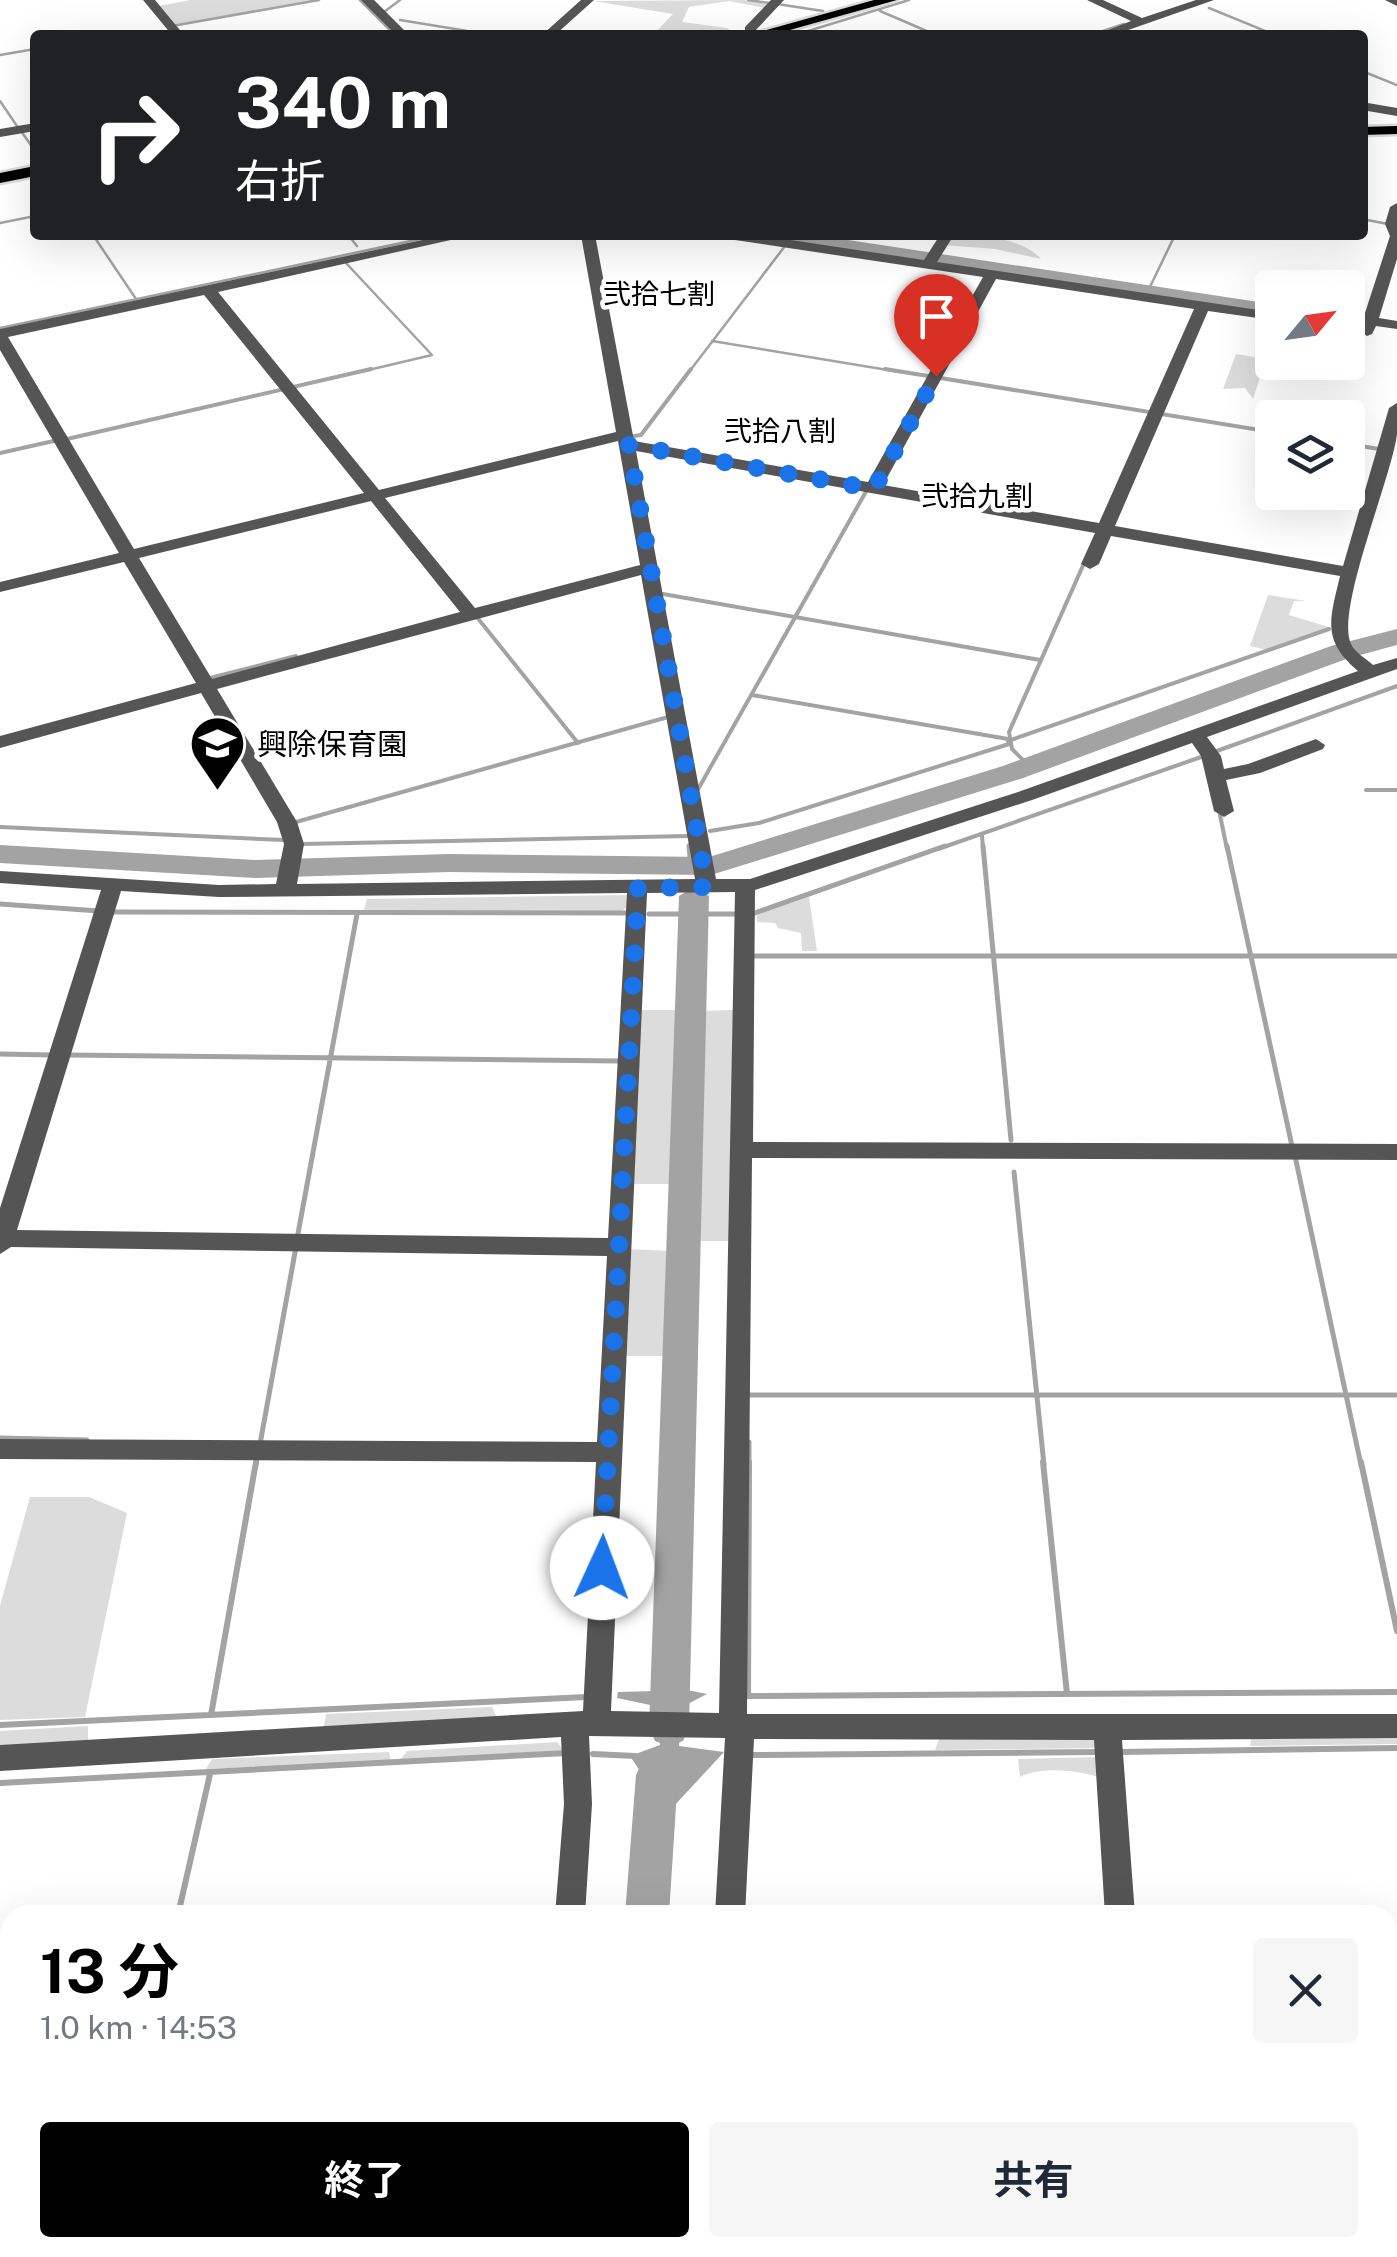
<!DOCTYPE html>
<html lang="ja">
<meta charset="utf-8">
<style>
body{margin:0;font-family:"Public Sans","Noto Sans JP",sans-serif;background:#f6f6f7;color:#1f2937;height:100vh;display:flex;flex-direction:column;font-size:38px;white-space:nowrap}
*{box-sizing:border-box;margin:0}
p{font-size:32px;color:#747a83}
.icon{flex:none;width:55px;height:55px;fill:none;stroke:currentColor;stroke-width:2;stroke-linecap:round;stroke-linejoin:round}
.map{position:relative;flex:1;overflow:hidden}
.details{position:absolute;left:0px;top:1905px;width:1398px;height:352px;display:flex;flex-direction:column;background:#fff;border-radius:30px 30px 0 0;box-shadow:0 10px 40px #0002}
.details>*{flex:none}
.hud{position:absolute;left:30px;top:30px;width:1338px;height:210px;border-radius:10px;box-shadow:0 10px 40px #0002;background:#202124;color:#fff;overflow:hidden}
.needle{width:65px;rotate:61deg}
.buttons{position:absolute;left:1255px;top:270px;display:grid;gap:20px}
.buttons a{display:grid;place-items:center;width:110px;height:110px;border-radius:10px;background:#fff;box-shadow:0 10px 40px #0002;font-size:50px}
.pin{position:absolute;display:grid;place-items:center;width:85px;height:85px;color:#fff;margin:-102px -42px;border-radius:50% 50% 50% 0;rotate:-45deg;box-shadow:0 0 10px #0007}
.pin .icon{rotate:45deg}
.me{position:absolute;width:110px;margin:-55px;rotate:2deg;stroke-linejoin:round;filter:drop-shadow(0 0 8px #0008)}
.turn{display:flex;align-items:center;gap:35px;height:210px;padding:0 40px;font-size:45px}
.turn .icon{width:130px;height:130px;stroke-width:2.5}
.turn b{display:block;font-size:70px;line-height:85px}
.round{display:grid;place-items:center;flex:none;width:105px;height:105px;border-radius:10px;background:#f6f6f7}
.summary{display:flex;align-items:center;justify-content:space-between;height:170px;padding:0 40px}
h1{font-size:60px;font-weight:700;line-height:75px;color:#000}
.primary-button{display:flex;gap:20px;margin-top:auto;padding:20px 40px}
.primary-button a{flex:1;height:115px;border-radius:10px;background:#000;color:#fff;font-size:40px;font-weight:700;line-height:115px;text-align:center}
.primary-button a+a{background:#f6f6f7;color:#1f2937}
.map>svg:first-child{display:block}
</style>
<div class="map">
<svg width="1397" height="2257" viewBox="0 0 1397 2257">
<rect width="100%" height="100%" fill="#fff"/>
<!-- green -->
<path fill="#dcdcdc" d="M191 0H316L175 25 158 6Z
M743 0 769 4 765 8 729 1 689 7 682 22 727 28 733 33 653 35 673 14 593 1Z
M950 235C977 235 1022 237 1041 259L995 249 943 245Z
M1236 354 1266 359 1253 399 1245 388 1223 389Z
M1268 595 1306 601H1294L1289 615 1329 627 1267 650 1250 646Z
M631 895 629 906 622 911 364 910 367 899Z
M809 897 817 951H802L801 933 778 928 775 923 757 922V915Z
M640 1010H682L678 1184H627Z
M736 1010 731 1241H691L700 1011Z
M626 1249 673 1251 670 1356H618Z
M30 1497H89L127 1513 85 1717 0 1720V1606Z
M492 1707 497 1718 323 1732 326 1714Z
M88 1726V1742L0 1748V1731Z
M1397 1735V1744L1250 1746 1251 1739Z
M1095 1738 1103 1748 935 1750 939 1739Z
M557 1742 564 1750 400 1760 407 1751Z
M389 1752 391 1761 206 1769 212 1759Z
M1098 1757 1104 1779C1081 1770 1042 1766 1020 1777L1018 1759Z"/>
<!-- water -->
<path fill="#a3a3a3" d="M662 1685 707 1694 682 1707 679 1746 724 1752 661 1820 644 1819V1777L630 1756 660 1745 655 1706 617 1698 618 1692 657 1691Z"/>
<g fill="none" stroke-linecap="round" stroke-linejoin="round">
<!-- stream-far3 -->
<path stroke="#a3a3a3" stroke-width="2.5" d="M360 0 395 35
M748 0 770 3
M777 4 823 11
M1209 8 1275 35
M880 11 936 35
M384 12 400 0
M400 20 492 35
M172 26 319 0
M116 35 121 34
M795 35 909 0
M1091 35 1124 24
M0 55 35 49
M1362 71 1397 85
M0 101 19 129
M21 131 35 151
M1362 219 1388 224
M0 223 35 216
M93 235 136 299
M348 235 357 246
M346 263 432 355 360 372
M1148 291 1175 235
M0 328 439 235
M712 341 900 372
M689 372 785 246"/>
<!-- stream-far2 -->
<path stroke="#a3a3a3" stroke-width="4" d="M885 369 1272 432
M634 436 641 435 691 369
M67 439 371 369
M1348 444 1379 449
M0 453 58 440
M663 594 1040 660
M476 616 578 743
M210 678 296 656
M752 695 1008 739
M1008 741 1329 629
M1214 752 1397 686
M1029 766 1012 749 1009 732 1085 561
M1366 790H1397
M697 791 868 488
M1220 815 1227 849
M296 822 668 717
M0 827 283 840
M710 831 759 823 1009 744
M982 835 983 849
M302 844 688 836
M689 845V849
M938 849 1204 756"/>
<!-- stream-far1 -->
<path stroke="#a3a3a3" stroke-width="5" d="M689 846 691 867
M983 846 1011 1140
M1227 846 1292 1146
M0 904 99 911
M111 912 630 913
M649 914H741
M752 914 945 846
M753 956H1397
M0 1054 52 1055
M67 1055 620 1061
M1295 1156 1361 1465
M1014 1172 1044 1465
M297 1239 357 914
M750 1395H1397
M0 1438 87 1440
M260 1444 296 1247
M256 1465 257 1458
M749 1465V1442"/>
<!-- stream -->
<path stroke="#a3a3a3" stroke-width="6" d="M1043 1462 1067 1694
M1361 1462 1397 1631
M745 1696 1397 1692
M748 1696 749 1462
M211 1715 256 1462
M0 1725 586 1697
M1120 1752 1397 1748
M593 1754 635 1756
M750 1755 1099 1752
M0 1783 566 1753
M178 1915 210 1774
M1388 2124H1397
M0 2139H10
M104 2257 106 2248"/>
<!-- river -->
<path fill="#a3a3a3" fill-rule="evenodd" d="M764 235H815L1272 304V316L774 241Z
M1397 629V645L1349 658 1023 778 711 875 449 872 255 878 0 863V845L255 860 449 854 709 857 1003 766 1331 646Z
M694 887 709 896 689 1728 683 1741 669 1746 655 1741 649 1728 679 896Z
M657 1757 672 1762 678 1775 669 1915H625L636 1775 642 1762Z
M600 2248H648L647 2257H599Z"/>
<defs>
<path id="major" d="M874 0H897L772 35H749Z
M1397 126V134L1362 135V127Z
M35 166V176L0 183V173Z"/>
</defs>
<!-- major casing -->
<use href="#major" stroke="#dbdbdb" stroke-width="5"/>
<!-- minor -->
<path fill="#555" fill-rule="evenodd" d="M143 0H155L184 35H172Z
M361 0H374L409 35H396Z
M581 0H594L555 35H542Z
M771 0H784L755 31 757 35H745V27Z
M1087 0H1103L1142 18 1196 0H1214L1114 35H1096L1131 21Z
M1385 0H1397V6Z
M1362 102 1397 108V116L1362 110Z
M35 123V131L0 137V129Z
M1397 203V259L1379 318 1397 321V329L1376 326 1372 334 1367 336 1359 331 1362 324 1348 322V314L1364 316 1390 236 1385 224 1390 207Z
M446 235H473L218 292 379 490 616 432 581 235H595L634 441 868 482 983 277 728 239 721 235H757L924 260 940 235H954L937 262 1272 312V320L1208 311 1115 526 1343 566 1389 408 1397 403C1397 413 1397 424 1397 434 1392 477 1335 610 1351 644 1355 653 1367 659 1373 665L1397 658V669L1207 737 1221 756 1224 769 1248 764 1316 739 1325 745 1323 749 1260 773 1226 780 1234 811 1224 817 1214 811 1201 756 1192 743 1032 800 755 890 753 1142 1397 1144V1160L752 1158 747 1714H1397V1738L1122 1740 1135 1915H1105L1094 1740 754 1739 745 1915H715L725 1738 589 1736 592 1804 585 1915H555L564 1804 561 1737 0 1771V1745L583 1711 596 1462 0 1459V1439L597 1442 607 1256 11 1247 0 1254V1208L101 890 0 883V871L219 885 276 884 284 844 277 822 201 693 0 748V736L196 683 124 562 0 592V582L119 553 0 350V329ZM996 279 1194 309 1099 523 883 485ZM204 295 364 493 134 549 8 337ZM618 441 640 565 475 608 385 498ZM636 451 1095 533 1081 564 1090 569 1099 564 1111 536 1340 576C1330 619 1321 640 1358 671L1018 792 750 879H716ZM371 501 460 612 212 679 139 558ZM641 575 695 879 297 884 304 844 297 822 217 689ZM121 891 219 897 627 893 608 1238 17 1230ZM735 892 719 1713 611 1711 647 893Z
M523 2248H555V2257H521Z
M697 2248H729L730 2257H696Z
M1129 2248H1161L1163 2257H1129Z"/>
<!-- major -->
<use href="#major" fill="#000" fill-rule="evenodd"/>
</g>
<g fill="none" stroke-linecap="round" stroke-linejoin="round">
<!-- route -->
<path stroke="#1a73e8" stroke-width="18" stroke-dasharray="0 32.4" d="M602 1568 638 888 707 887 629 445 874 489 936 376"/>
</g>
<!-- icons -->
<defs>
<symbol id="school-pin" viewBox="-11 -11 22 30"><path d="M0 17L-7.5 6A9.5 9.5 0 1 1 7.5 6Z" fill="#000" stroke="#fff"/><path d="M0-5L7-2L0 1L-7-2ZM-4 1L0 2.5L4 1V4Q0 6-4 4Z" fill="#fff"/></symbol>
</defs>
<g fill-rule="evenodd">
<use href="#school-pin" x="186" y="712" width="63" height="86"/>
</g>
<g text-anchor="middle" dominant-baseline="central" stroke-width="9" stroke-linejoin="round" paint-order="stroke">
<!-- far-neighbourhood labels -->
<g font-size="28" fill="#000" stroke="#fff">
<text x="659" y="293">弐拾七割</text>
<text x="780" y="430">弐拾八割</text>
<text x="977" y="495">弐拾九割</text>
</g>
<!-- poi labels -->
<g font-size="30" fill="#000" stroke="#fff" text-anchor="start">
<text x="257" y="744">興除保育園</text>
</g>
</g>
</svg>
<div class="buttons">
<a><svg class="needle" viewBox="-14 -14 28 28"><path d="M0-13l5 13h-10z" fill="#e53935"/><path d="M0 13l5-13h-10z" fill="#747a83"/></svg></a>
<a><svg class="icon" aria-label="layers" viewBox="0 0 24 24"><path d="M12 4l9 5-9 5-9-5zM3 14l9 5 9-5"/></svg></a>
</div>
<div class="pin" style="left:936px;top:376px;background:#d93025"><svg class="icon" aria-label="arrive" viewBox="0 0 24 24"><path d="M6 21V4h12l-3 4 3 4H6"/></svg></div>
<svg class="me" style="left:602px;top:1568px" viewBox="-20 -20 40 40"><circle r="19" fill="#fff"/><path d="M0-13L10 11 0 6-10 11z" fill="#1a73e8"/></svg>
<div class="hud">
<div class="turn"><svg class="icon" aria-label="right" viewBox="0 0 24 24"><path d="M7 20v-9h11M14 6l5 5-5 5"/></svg><div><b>340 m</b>右折</div></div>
</div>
<section class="details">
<div class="summary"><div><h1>13 分</h1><p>1.0 km · 14:53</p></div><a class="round"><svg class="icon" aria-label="close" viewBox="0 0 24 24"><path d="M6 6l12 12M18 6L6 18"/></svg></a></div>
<div class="primary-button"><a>終了</a><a>共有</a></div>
</section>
</div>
